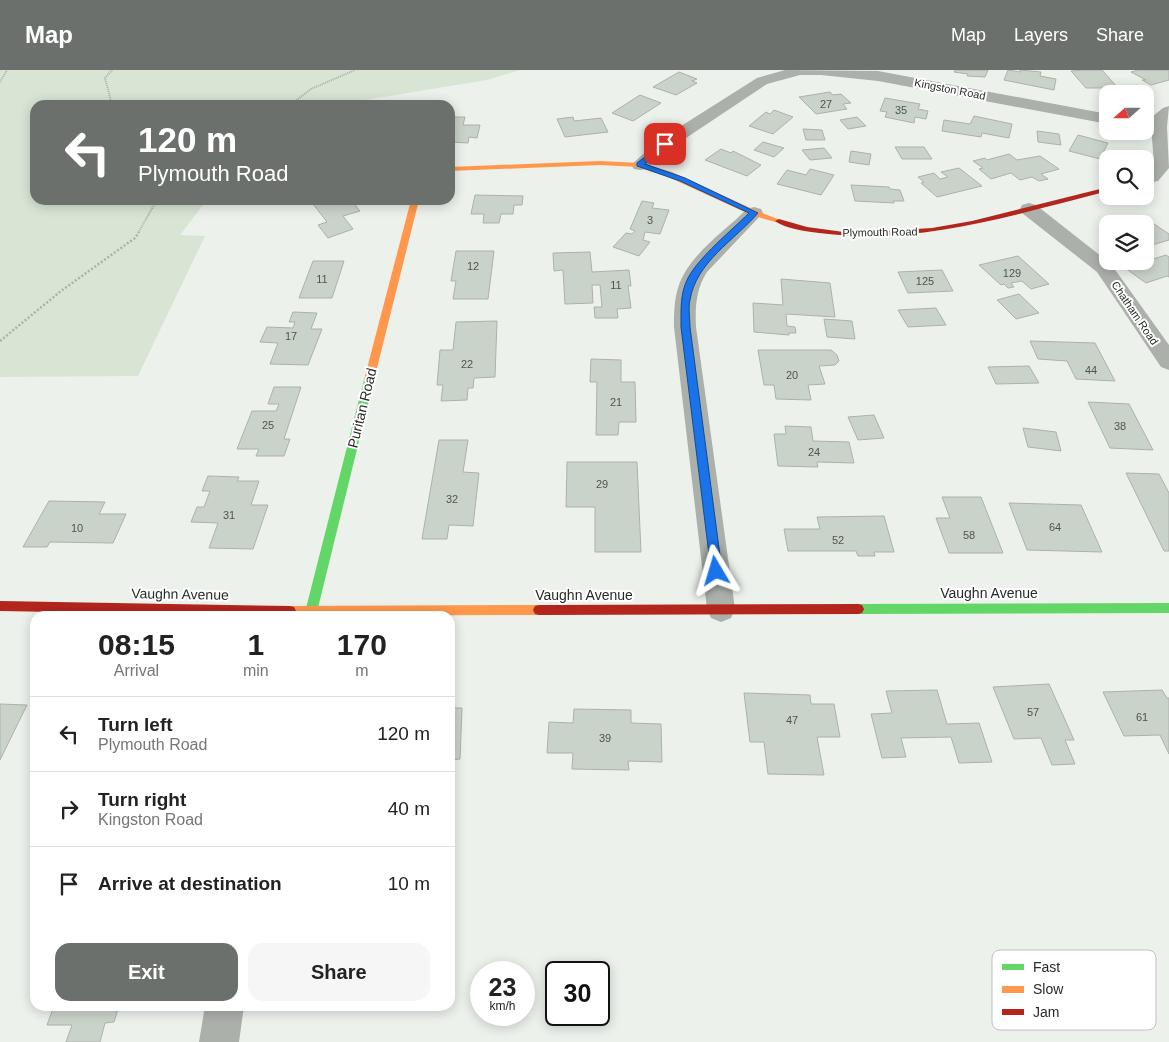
<!DOCTYPE html>
<style>
body{margin:0;font-family:Arial,sans-serif;background:#f6f6f6;color:#222;height:100vh;display:flex;flex-direction:column;font-size:19px;white-space:nowrap}
*{box-sizing:border-box;margin:0}
p{font-size:16px;color:#767676}
.icon{flex:none;width:28px;height:28px;fill:none;stroke:currentColor;stroke-width:2;stroke-linecap:round;stroke-linejoin:round}
.map{position:relative;flex:1;overflow:hidden}
.details{position:absolute;left:30px;top:541px;width:425px;height:400px;display:flex;flex-direction:column;background:#fff;border-radius:15px;box-shadow:0 2px 12px #0003}
.details>*{flex:none}
.hud{position:absolute;left:30px;top:30px;width:425px;height:105px;border-radius:15px;box-shadow:0 2px 12px #0003;background:#6c706c;color:#fff;overflow:hidden}
.needle{width:32px;rotate:249deg}
.tools{position:absolute;left:1099px;top:15px;display:grid;gap:10px}
.tools a{display:grid;place-items:center;width:55px;height:55px;border-radius:10px;background:#fff;box-shadow:0 2px 12px #0003;font-size:25px}
.speed{position:absolute;left:470px;top:891px;display:flex;gap:10px;font-size:25px;font-weight:700;text-align:center}
.speed>*{display:grid;place-content:center;width:65px;height:65px;border-radius:50%;background:#fff;box-shadow:0 2px 12px #0003;line-height:1}
.speed small{font-size:12px;font-weight:400}
.speed .limit{border:2px solid #111;border-radius:8px;background:#fff;color:#111}
.pin{position:absolute;display:grid;place-items:center;width:42px;height:42px;color:#fff;margin:-21px;border-radius:10px;box-shadow:0 2px 8px #0006}
.me{position:absolute;width:55px;margin:-28px;rotate:353deg;stroke-linejoin:round;filter:drop-shadow(0 0 4px #0008)}
.turn{display:flex;align-items:center;gap:18px;height:105px;padding:0 25px;font-size:22px}
.turn .icon{width:65px;height:65px;stroke-width:2.5}
.turn b{display:block;font-size:35px;line-height:42px}
.eta{display:flex;justify-content:space-evenly;align-items:center;height:85px;text-align:center}
.eta b{font-size:30px;font-weight:600;line-height:35px}
.cta{display:flex;gap:10px;margin-top:auto;padding:10px 25px}
.cta a{flex:1;height:58px;border-radius:15px;background:#6c706c;color:#fff;font-size:20px;font-weight:600;line-height:58px;text-align:center}
.cta a+a{background:#f6f6f6;color:#222}
ul{padding:0;list-style:none}
li{display:flex;align-items:center;gap:15px;height:75px;padding:0 25px;border-top:1px solid #e0e0e0}
li div{flex:1}
li b{display:block;font-size:19px}
li em{font-style:normal}
header{display:flex;align-items:center;gap:30px;box-sizing:border-box;height:70px;padding:0 25px;background:#6c706c;color:#fff}
header strong{font-size:24px}
nav{display:flex;gap:28px;margin-inline-start:auto;font-size:18px}
.map>svg:first-child{display:block}
</style>
<header>
<strong>Map</strong>
<nav><a>Map</a><a>Layers</a><a>Share</a></nav>
</header>
<div class="map">
<svg width="1169" height="972" viewBox="0 0 1169 972">
<rect width="100%" height="100%" fill="#ecf1ec"/>
<!-- green -->
<path fill="#d8e5d5" d="M0 0H520L487 10 334 35H35V130H207L180 165 205 166 138 306 0 307Z"/>
<!-- building -->
<path fill="#cad3c9" stroke="#adb1ad" d="M955 0H988L985 7 967 6 968 4 954 2Z
M1008 0 1020 2V0L1041 2 1040 6 1056 9 1054 20 1004 10Z
M1084 0H1102L1118 18H1086L1071 1Z
M1138 0H1167L1169 1V10L1151 15 1142 10H1146L1131 2Z
M679 2 697 9 692 11 697 13 676 25 653 17Z
M830 22 833 25 841 24 851 33 843 34 847 39 816 44 799 27Z
M640 25 661 33 633 51 612 43Z
M885 28 920 34 918 39 928 41 926 49 915 47 914 53 885 47 887 42 880 41Z
M774 40 793 47 773 64 749 56 766 42 770 44Z
M974 46 1012 54 1009 68 982 63 981 67 942 61 944 50 970 54Z
M451 47H465L463 55H480L477 68 469 67 468 73 450 72Z
M573 47 574 51 601 48 608 62 565 67 557 49Z
M857 47 866 56 848 59 840 50Z
M803 59 822 60 825 70H806Z
M1037 61 1059 64 1061 75 1038 72Z
M1078 65 1108 73 1100 89 1069 81Z
M763 72 784 78 774 87 754 80Z
M895 77H924L932 89H902Z
M824 78 832 88 810 90 802 80Z
M721 79 731 83 733 81 761 95 747 106 705 90Z
M851 81 871 84 869 95 849 92Z
M1009 84 1017 90 1040 86 1059 99 1041 104 1048 109 1039 111 1032 107 1020 110 1011 103 991 109 979 99 983 98 973 91 985 88 987 90Z
M959 98 982 116 937 127 921 113 924 112 918 107 934 103 940 109 948 107 941 102Z
M810 99 834 105 821 125 777 114 787 100 806 105Z
M851 115 889 117 890 119 900 120 904 131H893L894 133 855 131Z
M475 125 523 126 522 135H514L513 144H501L499 153H483L484 144H471Z
M310 130H348L350 132 356 130 359 134 355 135 360 141 343 146 353 159 328 168 318 155 327 152Z
M642 131 654 133 652 138 669 140 660 164 645 162 643 170 650 172 639 186 613 177 626 163 632 164 635 161 630 159Z
M1151 152 1169 164V170L1145 177V154Z
M456 181H494L488 229H453L456 211H451Z
M590 182 592 202 629 200 631 216H628L631 238 617 239 618 248H595L594 237H602L600 215H592L593 233 565 234 563 200 554 201 553 183Z
M1166 185 1169 187V207L1167 206 1146 213 1125 198Z
M1018 186 1049 214 1031 219 1022 211 1011 213 1014 217 1008 218 1004 214 1001 215 979 195Z
M313 191H344L332 228H299Z
M942 200 953 221 908 223 898 202Z
M781 209 830 213 835 247 786 244 787 256 795 257 796 263H789V265L754 262 753 233 783 235Z
M1019 224 1039 243 1016 249 997 230Z
M936 238 946 255 908 257 898 240Z
M293 242 317 243 311 259H322L308 295 270 294 278 273 260 272 267 257 293 258 295 252H289Z
M824 249 852 251 855 269 827 267Z
M497 251 495 307 474 308 473 318H468L467 330 441 331 443 315H437L440 280H453L456 252Z
M1030 271 1095 273 1115 311 1076 309 1067 291 1038 289Z
M758 280H831L837 285 839 291 835 295 819 296 825 314 808 315 811 330 776 329 774 315H764Z
M591 289 621 290V312H635L636 352H619L618 365H596L597 312H590Z
M1029 296 1039 313 996 314 988 297Z
M274 317H301L284 369H290L284 386H256L259 379H237L252 341H276L279 334H268Z
M1088 332 1129 334 1153 380 1110 378Z
M874 345 884 368 858 370 848 347Z
M785 356 811 357 813 371 849 372 854 393 817 392 818 397 778 396 774 364H786Z
M1023 358 1056 362 1061 381 1028 377Z
M439 370H468L463 402 479 403 473 456 449 455 447 469H422Z
M567 392H637L641 482H595V437H566Z
M1126 403 1159 404 1169 423V481H1164Z
M208 406 239 407 237 411H259L251 435H268L253 479 209 478 218 453 191 452 197 437H204L210 421H202Z
M942 427H981L1003 483H949L936 448H950Z
M49 431 105 432 99 444H126L113 473 50 472 47 477H23Z
M1009 433 1081 435 1102 482 1027 480Z
M884 446 894 482H874L875 486H858L856 481H788L784 459H820L817 447Z
M1049 614 1074 670H1065L1075 694 1052 695 1041 668 1014 669 993 617Z
M450 617H454L453 638H462L460 689 450 690Z
M937 620 947 654 979 653 992 692 959 693 951 667 901 668 906 687 882 688 871 644 892 643 886 621Z
M1162 620 1167 628H1169V684L1160 665 1124 666 1103 622Z
M744 623 810 625 811 634H834L840 667H817L824 705 768 704 764 672H750Z
M0 634 27 635 0 690Z
M574 639 631 640V653L661 654 662 692 628 691 629 700 572 699 573 683H547L549 652 573 653Z
M54 936H119L114 952 105 953 100 972H66L72 955H47Z"/>
<g fill="none" stroke-linecap="round" stroke-linejoin="round">
<!-- path-far1 -->
<path stroke="#acb0ac" stroke-width="2" stroke-dasharray="1 1" stroke-linecap="butt" d="M112 0 105 8 112 35
M0 12 7 0
M290 35 311 19 355 0
M138 163 157 130"/>
<!-- path -->
<path stroke="#acb0ac" stroke-width="2.5" stroke-dasharray="2 2" stroke-linecap="butt" d="M0 271 61 221 135 168 139 162"/>
<!-- street -->
<path fill="#abb0aa" fill-rule="evenodd" d="M785 0 878 1 1108 44V54L878 11 821 5H800L767 14 671 78 646 99 640 100 634 99 631 95 659 70 757 8Z
M1169 36 1167 57 1169 98 1158 111 1145 114V103L1154 93 1151 57 1153 46 1163 38Z
M1029 133 1036 135 1111 194 1169 275V300L1161 297 1097 202 1022 143 1020 139 1022 135Z
M754 137 761 139 763 143 707 202C696 219 695 237 696 257L735 539 731 548 721 552 711 548 707 539 674 257C674 244 674 231 678 218 688 185 724 162 747 139Z
M205 936H244L239 972H199Z"/>
<!-- fast -->
<path fill="#63d668" fill-rule="evenodd" d="M369 307 374 310 316 546H304L364 310Z
M1169 533V543L858 544 854 543 852 539 854 535 858 534Z"/>
<!-- slow -->
<path fill="#ff974d" fill-rule="evenodd" d="M600 91 640 93 672 102 757 141 783 151 779 153 751 145 666 106 639 97 600 95 450 101V97Z
M411 130H419L374 310 369 313 364 310Z
M539 535 543 536 545 540 543 544 539 545 290 546 286 545 284 541 286 537 290 536Z"/>
<!-- jam -->
<path fill="#b3261e" fill-rule="evenodd" d="M1108 117V121C1013 145 917 176 819 163 805 161 786 159 775 151L779 149 807 157 851 163 932 158 972 151Z
M0 531 290 536 294 537 296 541 294 545 290 546 0 541Z
M858 534 862 535 864 539 862 543 858 544 539 545 535 544 533 540 535 536 539 535Z"/>
</g>
<!-- route -->
<path fill="#1a73e8" stroke="#114b97" d="M663 73 669 74 645 94 685 108 758 143C735 170 696 192 690 230 688 238 690 248 690 257L722 501 721 505H712L711 501 681 257C681 240 680 223 688 208 699 187 732 160 749 143L680 111 637 96V93Z"/>
<g text-anchor="middle" dominant-baseline="central" stroke-width="4" stroke-linejoin="round" paint-order="stroke">
<!-- far-street labels -->
<g font-size="11" fill="#272a27" stroke="#fff">
<text transform="translate(950 19) rotate(11)">Kingston Road</text>
<text transform="translate(880 162) rotate(-1)">Plymouth Road</text>
<text transform="translate(1135 243) rotate(56)">Chatham Road</text>
</g>
<!-- number labels -->
<g font-size="11" fill="#505450">
<text x="826" y="34">27</text>
<text x="901" y="40">35</text>
<text x="650" y="150">3</text>
<text x="473" y="196">12</text>
<text x="1012" y="203">129</text>
<text x="322" y="209">11</text>
<text x="925" y="211">125</text>
<text x="616" y="215">11</text>
<text x="291" y="266">17</text>
<text x="467" y="294">22</text>
<text x="1091" y="300">44</text>
<text x="792" y="305">20</text>
<text x="616" y="332">21</text>
<text x="268" y="355">25</text>
<text x="1120" y="356">38</text>
<text x="814" y="382">24</text>
<text x="602" y="414">29</text>
<text x="452" y="429">32</text>
<text x="229" y="445">31</text>
<text x="1055" y="457">64</text>
<text x="77" y="458">10</text>
<text x="969" y="465">58</text>
<text x="838" y="470">52</text>
<text x="1033" y="642">57</text>
<text x="1142" y="647">61</text>
<text x="792" y="650">47</text>
<text x="605" y="668">39</text>
</g>
<!-- street labels -->
<g font-size="14" fill="#272a27" stroke="#fff">
<text transform="translate(362 338) rotate(-76)">Puritan Road</text>
<text x="989" y="523">Vaughn Avenue</text>
<text transform="translate(180 524) rotate(1)">Vaughn Avenue</text>
<text x="584" y="525">Vaughn Avenue</text>
</g>
</g>
<!-- legend -->
<rect x="992" y="880" width="164" height="80" rx="8" fill="#fff" stroke="#bebfbe" stroke-width="1"/>
<rect x="1002" y="894" width="22" height="6" fill="#63d668"/>
<rect x="1002" y="916" width="22" height="7" fill="#ff974d"/>
<rect x="1002" y="939" width="22" height="6" fill="#b3261e"/>
<g font-size="14" fill="#272a27">
<text x="1033" y="902">Fast</text>
<text x="1033" y="924">Slow</text>
<text x="1033" y="947">Jam</text>
</g>
</svg>
<div class="tools">
<a><svg class="needle" viewBox="-14 -14 28 28"><path d="M0-13l5 13h-10z" fill="#e53935"/><path d="M0 13l5-13h-10z" fill="#767676"/></svg></a>
<a><svg class="icon" aria-label="search" viewBox="0 0 24 24"><circle cx="10" cy="10" r="6"/><path d="M15 15l6 6"/></svg></a>
<a><svg class="icon" aria-label="layers" viewBox="0 0 24 24"><path d="M12 4l9 5-9 5-9-5zM3 14l9 5 9-5"/></svg></a>
</div>
<div class="speed"><div>23<small>km/h</small></div><div class="limit">30</div></div>
<div class="pin" style="left:665px;top:74px;background:#d93025"><svg class="icon" aria-label="arrive" viewBox="0 0 24 24"><path d="M6 21V4h12l-3 4 3 4H6"/></svg></div>
<svg class="me" style="left:716px;top:501px" viewBox="-20 -20 40 40"><path d="M0-17L14 15 0 8-14 15z" fill="#1a73e8" stroke="#fff" stroke-width="4"/></svg>
<div class="hud">
<div class="turn"><svg class="icon" aria-label="left" viewBox="0 0 24 24"><path d="M17 20v-9H6M10 6l-5 5 5 5"/></svg><div><b>120 m</b>Plymouth Road</div></div>
</div>
<section class="details">
<div class="eta">
<div><b>08:15</b><p>Arrival</p></div>
<div><b>1</b><p>min</p></div>
<div><b>170</b><p>m</p></div>
</div>
<ul>
<li><svg class="icon" aria-label="left" viewBox="0 0 24 24"><path d="M17 20v-9H6M10 6l-5 5 5 5"/></svg><div><b>Turn left</b><p>Plymouth Road</p></div><em>120 m</em></li>
<li><svg class="icon" aria-label="right" viewBox="0 0 24 24"><path d="M7 20v-9h11M14 6l5 5-5 5"/></svg><div><b>Turn right</b><p>Kingston Road</p></div><em>40 m</em></li>
<li><svg class="icon" aria-label="arrive" viewBox="0 0 24 24"><path d="M6 21V4h12l-3 4 3 4H6"/></svg><div><b>Arrive at destination</b></div><em>10 m</em></li>
</ul>
<div class="cta"><a>Exit</a><a>Share</a></div>
</section>
</div>
